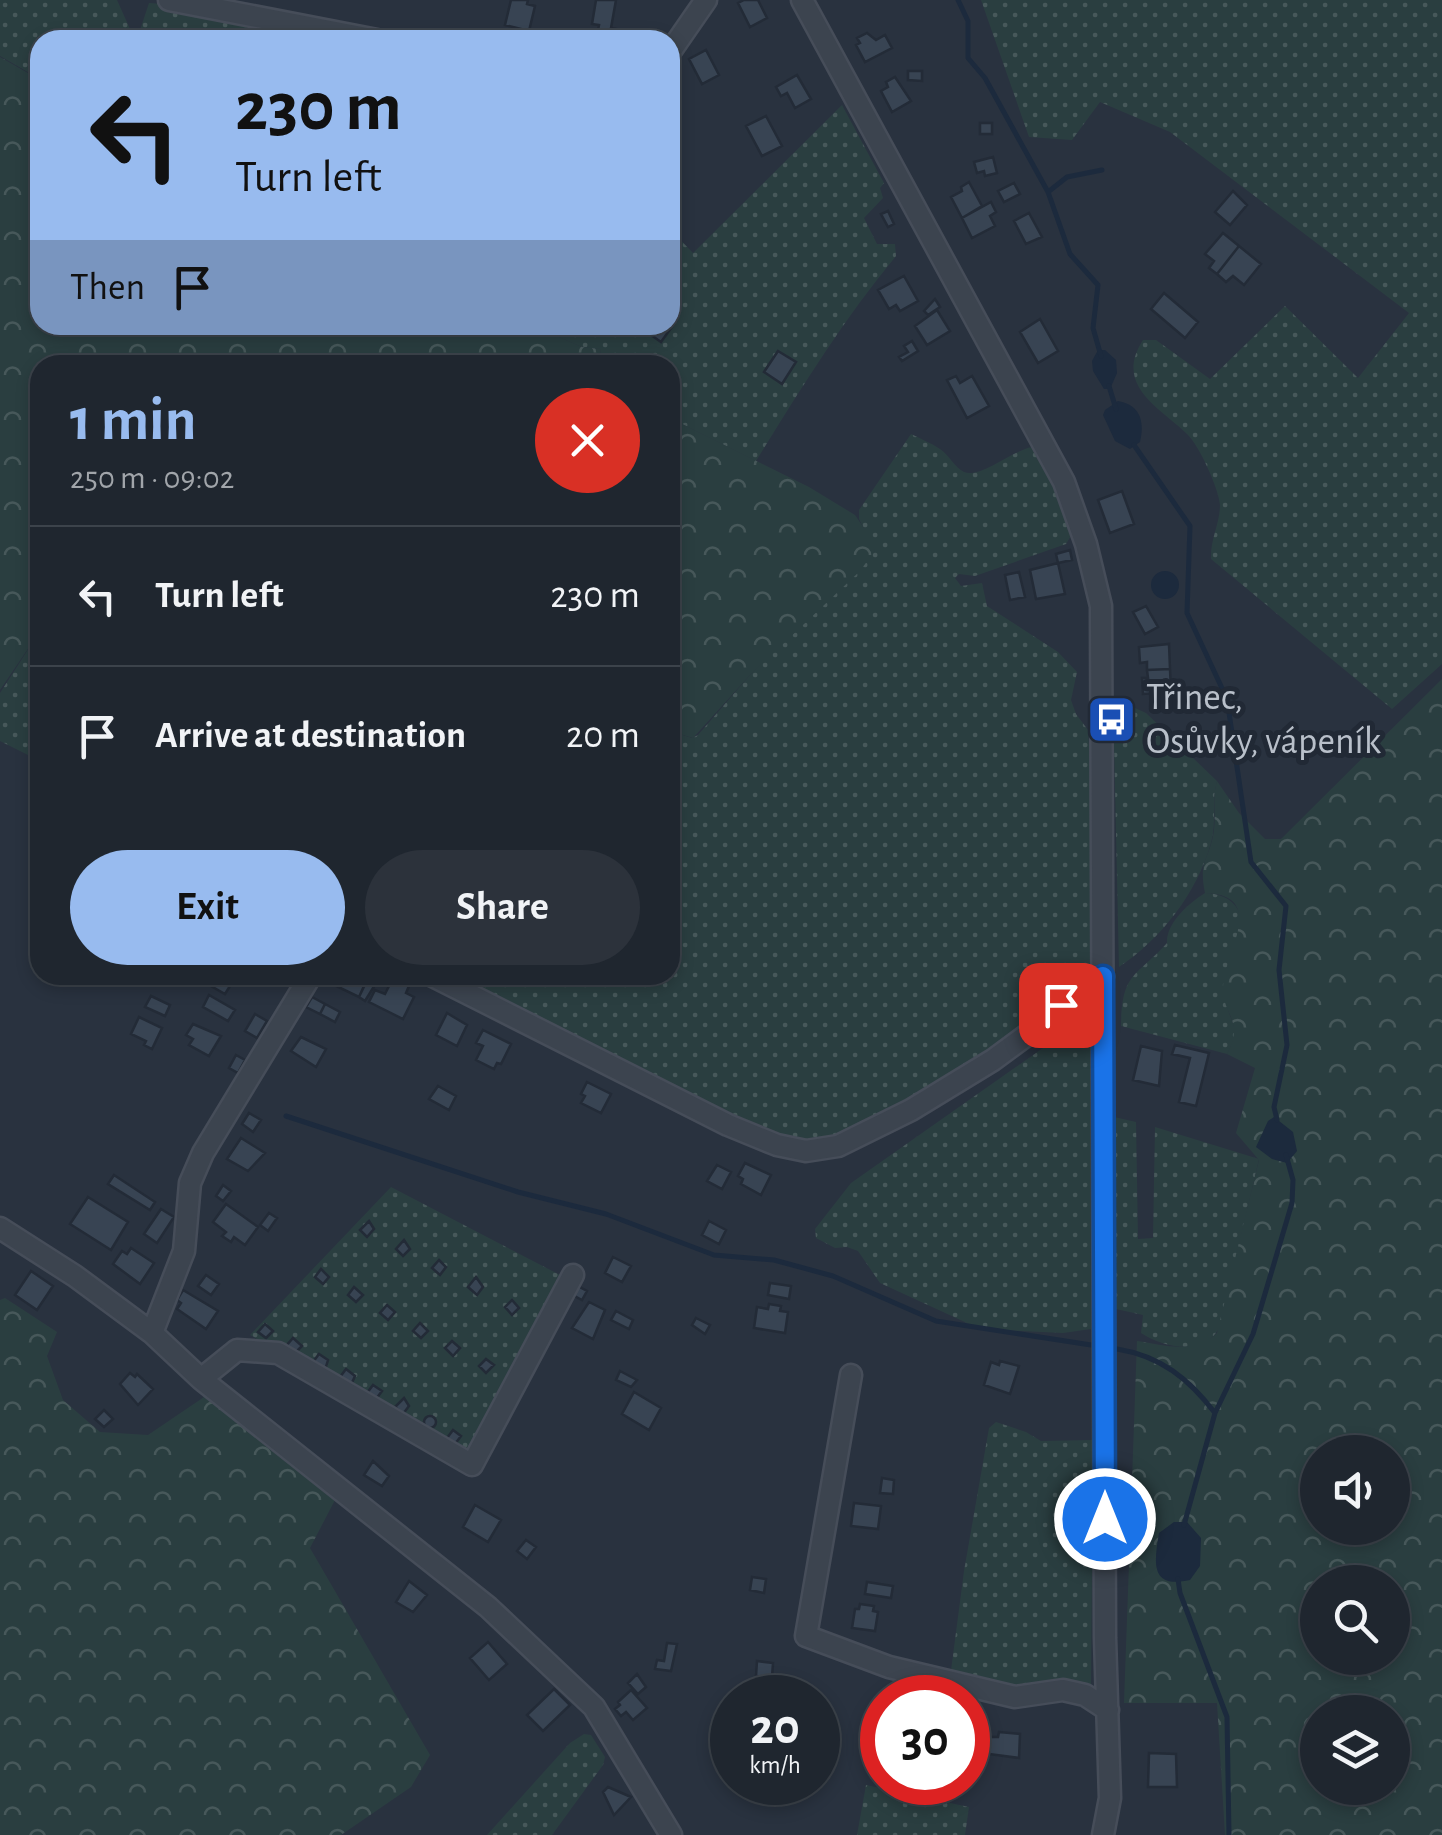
<!DOCTYPE html>
<meta charset="utf-8">
<style>
body{margin:0;font-family:"Alegreya Sans",sans-serif;background:#2c323b;color:#f1f3f6;height:100vh;display:flex;flex-direction:column;font-size:38px;white-space:nowrap}
*{box-sizing:border-box;margin:0}
p{font-size:32px;color:#a1a5aa}
.icon{flex:none;width:55px;height:55px;fill:none;stroke:currentColor;stroke-width:2;stroke-linecap:round;stroke-linejoin:round}
.map{position:relative;flex:1;overflow:hidden}
.panel{position:absolute;left:30px;top:355px;width:650px;height:630px;display:flex;flex-direction:column;background:#1f262f;border-radius:30px;box-shadow:0 5px 15px #0003,0 0 0 2px #3c434b}
.panel>*{flex:none}
.top-card{position:absolute;left:30px;top:30px;width:650px;height:305px;border-radius:30px;box-shadow:0 5px 15px #0003,0 0 0 2px #3c434b;background:#98bbef;color:#111;overflow:hidden}
.buttons{position:absolute;left:1300px;top:1435px;display:grid;gap:20px}
.buttons a{display:grid;place-items:center;width:110px;height:110px;border-radius:50%;background:#1f262f;box-shadow:0 5px 15px #0003,0 0 0 2px #3c434b;font-size:50px}
.speed{position:absolute;left:710px;top:1675px;display:flex;gap:20px;font-size:50px;font-weight:700;text-align:center}
.speed>*{display:grid;place-content:center;width:130px;height:130px;border-radius:50%;background:#1f262f;box-shadow:0 5px 15px #0003,0 0 0 2px #3c434b;line-height:1}
.speed small{font-size:25px;font-weight:400}
.speed .limit{border:15px solid #d22;background:#fff;color:#111}
.pin{position:absolute;display:grid;place-items:center;width:85px;height:85px;color:#fff;margin:-42px;border-radius:20px;box-shadow:0 5px 15px #0006}
.me{position:absolute;width:110px;margin:-55px;rotate:0deg;stroke-linejoin:round;filter:drop-shadow(0 0 8px #0008)}
.turn{display:flex;align-items:center;gap:35px;height:210px;padding:0 40px;font-size:45px}
.turn .icon{width:130px;height:130px;stroke-width:2.5}
.turn b{display:block;font-size:70px;line-height:85px}
.then{display:flex;align-items:center;height:95px;padding:0 40px;background:#0003;gap:20px;font-size:38px}
.round{display:grid;place-items:center;flex:none;width:105px;height:105px;border-radius:52px;background:#2c323b}
.headline{display:flex;align-items:center;justify-content:space-between;height:170px;padding:0 40px}
h1{font-size:60px;font-weight:600;line-height:75px;color:#98bbef}
.cta{display:flex;gap:20px;margin-top:auto;padding:20px 40px}
.cta a{flex:1;height:115px;border-radius:60px;background:#98bbef;color:#111;font-size:40px;font-weight:600;line-height:115px;text-align:center}
.cta a+a{background:#2c323b;color:#f1f3f6}
ul{padding:0;list-style:none}
li{display:flex;align-items:center;gap:30px;height:140px;padding:0 40px;border-top:2px solid #3c434b}
li div{flex:1}
li b{display:block;font-size:38px}
li em{font-style:normal}
.map>svg:first-child{display:block}
</style>
<div class="map">
<svg width="1442" height="1835" viewBox="0 0 1442 1835">
<defs>
<pattern id="grass-dots" width="8" height="8" patternUnits="userSpaceOnUse" patternTransform="scale(2.5)"><rect width="8" height="8" fill="#2a3e40"/><path d="M2 2h.1M6 6h.1" fill="none" stroke="#47585a" stroke-width="1.8" stroke-linecap="round"/></pattern>
<pattern id="forest-crowns" width="20" height="18" patternUnits="userSpaceOnUse" patternTransform="scale(2.5)"><rect width="20" height="18" fill="#2a3e40"/><path d="M2 6a3 3 0 1 1 6 0M12 15a3 3 0 1 1 6 0" fill="none" stroke="#47585a"/></pattern>
</defs>
<rect width="100%" height="100%" fill="#29323f"/>
<!-- grass -->
<path fill="url(#grass-dots)" d="M0 0H117L135 40H40V79L0 56Z
M981 0H1442V664L1392 709 1211 559C1210 540 1220 523 1220 505 1219 489 1199 445 1187 434 1161 408 1113 386 1143 340H1156L1210 379 1285 306 1358 378 1409 313 1170 132 1100 102 1072 140 1029 137Z
M149 3 163 4 340 40H142L139 33Z
M842 105 884 183 880 188 883 198 864 218 877 244H895L896 256C843 320 800 390 756 461L670 418V365H603L600 349 582 347 531 325H670V229L693 253Z
M911 434C921 439 931 443 940 449 949 455 955 468 964 472 980 479 1013 450 1032 447L1050 476 1072 534 1066 544 975 576 959 574 955 578 961 586 982 583 987 606 1058 652 1077 672 1071 700 1076 714 1088 730 1093 810 1091 970 1070 978 1038 1017 997 1047 873 1124 830 1139 807 1141 770 1132 708 1104 454 975H670V731L692 738 698 735 750 675 875 551 859 519V510Z
M40 631V761L0 741V693Z
M1113 698 1146 713 1217 781C1211 802 1217 822 1211 843 1197 893 1161 939 1119 967Z
M1205 893C1217 893 1232 898 1238 910 1247 930 1231 951 1229 971 1228 980 1224 994 1226 1002 1231 1026 1242 1027 1227 1054L1121 1026C1122 972 1135 978 1167 943 1166 923 1189 903 1205 893Z
M1090 1015 1091 1329 1063 1333 980 1329 880 1283 858 1251 847 1247 835 1248 816 1238 815 1229 851 1183Z
M1114 1117 1136 1122 1138 1239 1153 1238 1155 1127 1259 1159 1220 1326C1206 1357 1164 1348 1141 1333L1143 1315 1116 1309Z
M391 1187 560 1275 467 1457 250 1335Z
M996 1422 1026 1432 1041 1441 1093 1440 1091 1685 1088 1689 1032 1690 950 1678 964 1571 989 1428Z
M584 1734 591 1735 605 1757 603 1765 552 1835H487L570 1743Z
M866 1785 969 1807 965 1835H857Z"/>
<!-- forest -->
<path fill="url(#forest-crowns)" fill-rule="evenodd" d="M0 57 40 80V325H531L582 347 600 349 603 365H40V631L0 690Z
M670 418 809 487 855 515 872 540 875 551 859 572 750 675 693 738 670 731Z
M1442 679V1835H1225L1217 1703H1124L1137 1341C1165 1345 1194 1355 1217 1333L1259 1160 1236 1133 1255 1068 1227 1054C1245 1020 1222 1015 1223 987 1224 954 1269 895 1205 893 1198 859 1210 860 1214 830 1216 812 1212 798 1217 781L1239 813 1265 839H1281ZM1318 1452H1392V1528H1318ZM1318 1582H1392V1658H1318ZM1318 1712H1392V1788H1318Z
M5 1298 57 1332 47 1356 63 1400 100 1432 148 1435 210 1393 336 1498 310 1548 430 1755 411 1787 341 1835H0V1300Z"/>
<!-- water -->
<path fill="#1c2a3d" d="M1098 350H1105L1116 360 1117 373 1110 389H1104L1093 371 1092 361Z
M1118 401C1140 405 1145 421 1140 442L1130 449 1115 441 1103 415 1105 410Z
M1151 585a14 14 0 1 1 28 0a14 14 0 1 1-28 0Z
M1274 1117 1293 1132 1297 1151 1287 1163 1272 1159 1256 1147 1268 1121Z
M1174 1522H1187L1201 1538 1200 1566 1190 1580C1150 1589 1154 1563 1159 1533Z"/>
<g fill="none" stroke-linecap="round" stroke-linejoin="round">
<!-- stream -->
<path stroke="#1c2a3d" stroke-width="5" d="M958 0 968 21V58L985 78 1048 192 1070 254 1098 285 1093 328 1101 356
M1048 192 1067 177 1102 170
M1109 386 1116 409
M1134 445 1190 526 1187 613 1227 699 1251 862 1286 906 1279 970 1287 1045 1274 1107 1277 1120
M286 1116 518 1192 606 1214 714 1255 774 1260 833 1276 936 1321 1091 1345
M1117 1349C1161 1356 1189 1379 1215 1413
M1184 1525 1215 1413 1253 1334 1292 1203 1293 1180 1286 1155
M1178 1579 1180 1593 1227 1717 1229 1835"/>
</g>
<!-- building -->
<path fill="#384453" stroke="#232b37" stroke-width="2.5" d="M511 0H528L527 4 535 6 529 31 505 25Z
M596 0H616L611 28 616 29 614 39 597 35 599 25 592 24Z
M744 0H758L767 18 750 27 738 3Z
M867 33 876 40 885 35 892 48 865 62 856 45 860 43 857 38Z
M706 50 719 75 702 84 689 59Z
M908 71H922V81L908 80Z
M797 75 811 99 795 108 787 93 781 96 776 87Z
M895 77 911 101 892 112 881 91 888 87 886 82Z
M766 116 782 146 762 156 746 126Z
M980 123H992V134H980Z
M993 157 997 173 985 176 984 171 977 173 974 162Z
M969 182 982 206 962 218 951 197 962 191 961 187Z
M1014 183 1020 194 1004 202 998 191Z
M1233 191 1247 205 1230 225 1215 212Z
M991 202 996 212 990 216 995 226 972 238 962 218Z
M888 211 894 224 888 227 881 214Z
M1029 213 1042 237 1026 244 1014 221Z
M1223 233 1239 246 1217 274 1209 268 1214 261 1205 254Z
M1239 246 1261 264 1244 285 1233 276 1226 282 1217 274Z
M904 276 918 301 900 311 896 305 889 309 878 290Z
M1164 293 1198 322 1185 338 1151 309Z
M935 299 940 307 928 315 924 311Z
M937 310 950 331 927 345 915 326Z
M670 317 676 321 661 342 644 330 647 325H670Z
M1040 319 1058 351 1038 363 1020 332Z
M912 341 918 351 902 361 899 357 908 352 904 346Z
M778 351 796 362 782 384 764 372Z
M956 376 960 383 972 376 989 406 967 418 947 380Z
M1122 491 1134 524 1110 533 1098 500Z
M1070 550 1072 560 1058 563 1056 554Z
M1058 563 1065 594 1036 599 1030 570Z
M1019 572 1025 597 1010 600 1005 575Z
M1146 606 1158 627 1145 634 1133 612Z
M1169 644 1170 669 1147 670V662L1140 663 1139 647Z
M1170 669 1171 692 1143 694 1142 678H1148L1147 670Z
M339 975H369L359 997 334 985Z
M369 976 378 980 365 1001 359 997Z
M215 978 230 986 225 994 211 986Z
M393 978 409 986 406 993 414 997 403 1019 369 1002 375 990 385 994Z
M209 995 235 1010 228 1021 203 1007Z
M151 996 170 1005 165 1016 145 1007Z
M312 997 325 1004 320 1014 306 1007Z
M325 1004 340 1012 335 1022 320 1014Z
M447 1013 467 1025 457 1046 436 1035Z
M255 1014 267 1021 257 1038 245 1031Z
M139 1017 162 1028 152 1049 144 1045 146 1041 131 1034Z
M193 1024 221 1036 209 1056 189 1045 193 1039 186 1035Z
M483 1030 511 1044 501 1064 497 1063 494 1069 476 1060 483 1046 476 1043Z
M301 1037 326 1049 316 1067 291 1051Z
M1175 1045 1209 1053 1196 1106 1179 1102 1190 1058 1172 1054Z
M1141 1046 1162 1051 1159 1086 1133 1080Z
M236 1055 245 1060 238 1073 229 1068Z
M587 1082 611 1094 601 1113 581 1103 585 1096 581 1094Z
M438 1086 456 1096 449 1110 429 1099Z
M249 1113 261 1120 253 1132 242 1124Z
M241 1138 265 1153 248 1171 227 1159Z
M745 1163 771 1175 761 1195 741 1184 743 1179 738 1176Z
M717 1165 731 1172 722 1189 707 1181Z
M114 1175 155 1202 150 1210 108 1184Z
M223 1185 231 1191 223 1201 216 1196Z
M88 1197 128 1222 111 1250 70 1224Z
M226 1204 258 1227 245 1245 234 1237 231 1242 222 1236 226 1232 213 1222Z
M161 1209 174 1217 157 1243 144 1234Z
M269 1213 277 1218 268 1231 260 1225Z
M369 1221 374 1229 367 1237 360 1230Z
M709 1221 726 1230 719 1244 702 1235Z
M404 1240 410 1249 403 1256 396 1249Z
M131 1248 154 1263 140 1284 113 1264 122 1251 127 1254Z
M613 1257 631 1266 622 1282 605 1273Z
M439 1260 446 1267 440 1275 432 1268Z
M321 1269 329 1277 323 1284 315 1277Z
M31 1271 53 1286 37 1310 15 1295Z
M206 1275 219 1284 211 1295 198 1286Z
M476 1277 483 1287 477 1295 468 1287Z
M770 1283 791 1286 789 1299 768 1295Z
M574 1284 587 1291 582 1300 569 1293Z
M354 1287 363 1295 356 1302 348 1295Z
M183 1290 218 1311 206 1329 177 1309 181 1303 177 1300Z
M512 1300 519 1308 512 1315 505 1307Z
M589 1302 605 1310 593 1339 572 1328Z
M769 1304 781 1306 780 1311 788 1312 785 1333 754 1328 757 1307 768 1309Z
M387 1305 395 1312 388 1320 380 1313Z
M616 1311 633 1320 629 1329 611 1320Z
M696 1318 710 1325 705 1334 692 1325Z
M420 1323 428 1331 421 1338 413 1331Z
M265 1324 273 1331 266 1338 258 1332Z
M293 1338 302 1346 294 1354 286 1346Z
M452 1341 460 1348 453 1356 445 1348Z
M319 1354 328 1360 325 1370 313 1362Z
M486 1359 494 1365 486 1373 479 1366Z
M1000 1361 1019 1366 1010 1394 984 1385 991 1362 999 1365Z
M346 1369 355 1376 351 1385 340 1377Z
M620 1371 637 1380 631 1387 616 1380Z
M130 1373 135 1377 137 1374 153 1389 138 1405 120 1384Z
M373 1385 382 1391 376 1399 367 1393Z
M634 1392 661 1408 649 1430 622 1414Z
M404 1398 409 1406 403 1414 395 1407Z
M104 1410 113 1419 104 1427 95 1419Z
M424 1422a6 6 0 1 1 12 0a6 6 0 1 1-12 0Z
M453 1430 461 1436 455 1444 447 1438Z
M373 1461 389 1476 382 1486 364 1475Z
M882 1478 894 1480 893 1494 880 1493Z
M854 1503 881 1506 878 1529 851 1526Z
M475 1505 501 1520 488 1542 463 1527Z
M526 1540 536 1547 527 1559 517 1551Z
M752 1577 766 1579 764 1593 750 1590Z
M409 1581 427 1595 413 1612 396 1602Z
M867 1582 893 1586 891 1598 865 1594Z
M860 1604 874 1606 873 1611 878 1612 875 1631 852 1628 855 1609H859Z
M488 1642 507 1664 489 1680 470 1658Z
M667 1643 677 1644 671 1671 655 1669 657 1660 664 1661Z
M757 1661 773 1663 772 1677 756 1676Z
M637 1674 646 1687 638 1694 628 1683Z
M554 1689 570 1705 543 1731 527 1715Z
M631 1690 647 1708 633 1720 626 1712 621 1716 615 1709 620 1705 618 1702Z
M999 1732 1020 1734 1019 1758 989 1754 990 1737H998Z
M1149 1753 1176 1754 1177 1787H1148Z
M608 1787 631 1797 614 1815 603 1792Z"/>
<g fill="none" stroke-linecap="round" stroke-linejoin="round">
<defs>
<path id="minor" d="M169 0 377 40
M802 0 1064 482 1086 544 1101 606 1105 1638 1110 1798 1103 1835
M670 52 706 0
M431 975 728 1125 777 1145 806 1151 838 1146 911 1110 993 1060 1046 1021 1076 990 1103 976
M0 1228 75 1276 152 1333 201 1379 488 1607 594 1707 671 1835
M152 1333 184 1251 190 1183 203 1153 311 975
M851 1375 806 1636 889 1667 1015 1697 1063 1690 1085 1695 1108 1710
M201 1379 237 1350 278 1353 472 1465 573 1275"/>
</defs>
<!-- minor casing -->
<use href="#minor" stroke="#464d59" stroke-width="25"/>
<!-- minor -->
<use href="#minor" stroke="#3c444f" stroke-width="20"/>
</g>
<g fill="none" stroke-linecap="round" stroke-linejoin="round">
<defs>
<path id="route" d="M1061 1005 1076 990 1103 976 1105 1519"/>
</defs>
<!-- route casing -->
<use href="#route" stroke="#114b97" stroke-width="25"/>
<!-- route -->
<use href="#route" stroke="#1a73e8" stroke-width="18"/>
</g>
<!-- icons -->
<defs>
<symbol id="bus-square" viewBox="-11 -11 22 22"><rect x="-9" y="-9" width="18" height="18" rx="4" fill="#1a4fb4" stroke="#212935"/><path d="M-5-6H5V4H4V6H2V4H-2V6H-4V4H-5ZM-3.5-4V0h7V-4ZM-3.5 1.2v1.5H-2V1.2ZM2 1.2v1.5H3.5V1.2Z" fill="#fff"/></symbol>
</defs>
<g fill-rule="evenodd">
<use href="#bus-square" x="1084" y="692" width="55" height="55"/>
</g>
<g text-anchor="middle" dominant-baseline="central" stroke-width="10" stroke-linejoin="round" paint-order="stroke">
<!-- poi labels -->
<g font-size="38" fill="#b9c0ca" stroke="#212935" text-anchor="start">
<text x="1146" y="698">Třinec,<tspan x="1146" dy="44">Osůvky, vápeník</tspan></text>
</g>
</g>
</svg>
<div class="buttons">
<a><svg class="icon" aria-label="sound" viewBox="0 0 24 24"><path d="M4 9h4l5-4v14l-5-4H4zM17 9q2 3 0 6"/></svg></a>
<a><svg class="icon" aria-label="search" viewBox="0 0 24 24"><circle cx="10" cy="10" r="6"/><path d="M15 15l6 6"/></svg></a>
<a><svg class="icon" aria-label="layers" viewBox="0 0 24 24"><path d="M12 4l9 5-9 5-9-5zM3 14l9 5 9-5"/></svg></a>
</div>
<div class="speed"><div>20<small>km/h</small></div><div class="limit">30</div></div>
<div class="pin" style="left:1061px;top:1005px;background:#d93025"><svg class="icon" aria-label="arrive" viewBox="0 0 24 24"><path d="M6 21V4h12l-3 4 3 4H6"/></svg></div>
<svg class="me" style="left:1105px;top:1519px" viewBox="-20 -20 40 40"><circle r="17" fill="#1a73e8" stroke="#fff" stroke-width="3"/><path d="M0-11L8 9 0 5-8 9z" fill="#fff"/></svg>
<div class="top-card">
<div class="turn"><svg class="icon" aria-label="left" viewBox="0 0 24 24"><path d="M17 20v-9H6M10 6l-5 5 5 5"/></svg><div><b>230 m</b>Turn left</div></div>
<div class="then">Then<svg class="icon" aria-label="arrive" viewBox="0 0 24 24"><path d="M6 21V4h12l-3 4 3 4H6"/></svg></div>
</div>
<section class="panel">
<div class="headline"><div><h1>1 min</h1><p>250 m · 09:02</p></div><a class="round" style="background:#d93025;color:#fff"><svg class="icon" aria-label="close" viewBox="0 0 24 24"><path d="M6 6l12 12M18 6L6 18"/></svg></a></div>
<ul>
<li><svg class="icon" aria-label="left" viewBox="0 0 24 24"><path d="M17 20v-9H6M10 6l-5 5 5 5"/></svg><div><b>Turn left</b></div><em>230 m</em></li>
<li><svg class="icon" aria-label="arrive" viewBox="0 0 24 24"><path d="M6 21V4h12l-3 4 3 4H6"/></svg><div><b>Arrive at destination</b></div><em>20 m</em></li>
</ul>
<div class="cta"><a>Exit</a><a>Share</a></div>
</section>
</div>
